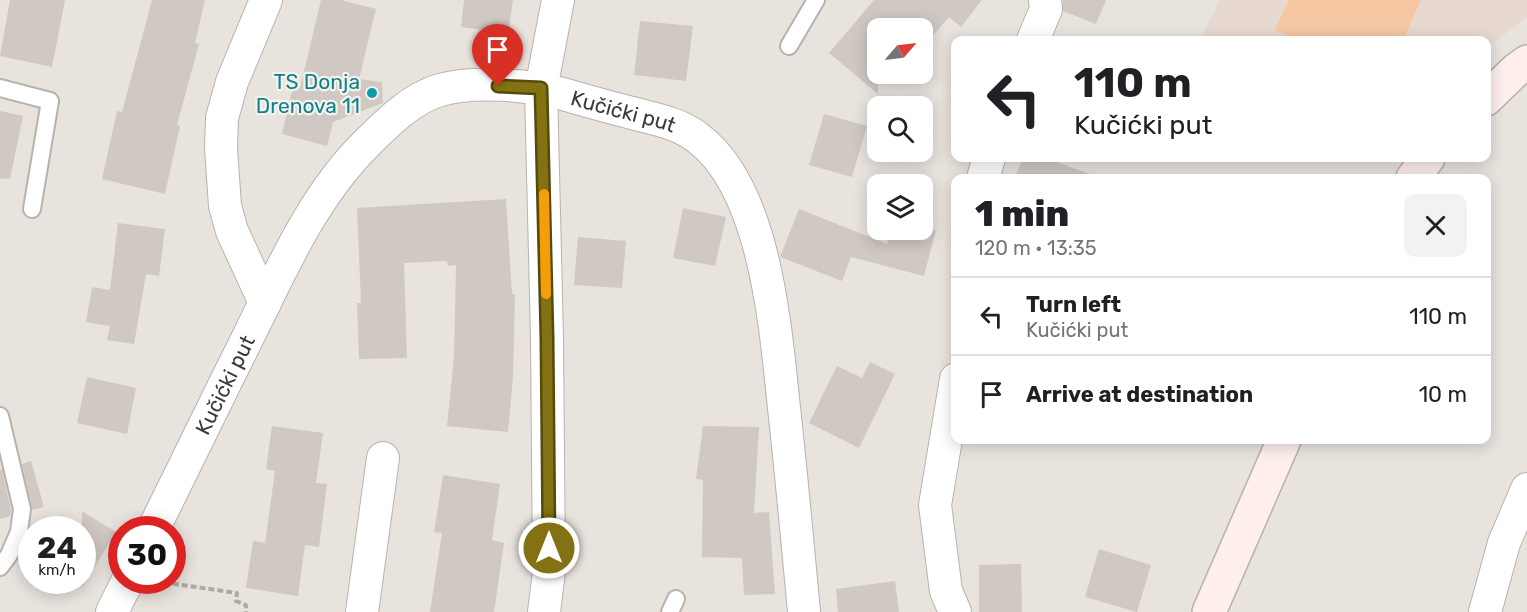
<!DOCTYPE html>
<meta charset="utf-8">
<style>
body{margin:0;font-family:Rubik,sans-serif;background:#f2f2f2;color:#202124;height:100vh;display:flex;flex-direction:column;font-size:22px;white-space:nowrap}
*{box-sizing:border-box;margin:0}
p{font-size:20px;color:#757577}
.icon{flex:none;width:33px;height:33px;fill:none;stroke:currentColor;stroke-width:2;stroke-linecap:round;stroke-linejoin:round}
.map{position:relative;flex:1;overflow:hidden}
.panel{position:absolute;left:951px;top:174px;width:540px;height:270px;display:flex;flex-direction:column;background:#fff;border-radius:12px;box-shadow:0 3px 15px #0003}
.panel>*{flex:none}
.top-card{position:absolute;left:951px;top:36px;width:540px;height:126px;border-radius:12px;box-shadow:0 3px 15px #0003;background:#fff;color:#202124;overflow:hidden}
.needle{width:39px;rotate:62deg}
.buttons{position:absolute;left:867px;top:18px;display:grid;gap:12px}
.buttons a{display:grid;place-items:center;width:66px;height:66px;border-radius:12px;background:#fff;box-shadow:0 3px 15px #0003;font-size:30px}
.speed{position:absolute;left:18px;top:516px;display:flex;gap:12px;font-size:30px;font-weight:700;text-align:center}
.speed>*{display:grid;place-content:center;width:78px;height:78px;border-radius:50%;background:#fff;box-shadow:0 3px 15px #0003;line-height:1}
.speed small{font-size:15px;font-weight:400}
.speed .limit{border:9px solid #d22;background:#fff;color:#111}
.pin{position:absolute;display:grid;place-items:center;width:51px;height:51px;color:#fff;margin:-62px -26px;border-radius:50% 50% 50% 0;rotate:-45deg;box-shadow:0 0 6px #0007}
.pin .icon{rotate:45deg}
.me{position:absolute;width:66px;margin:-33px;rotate:0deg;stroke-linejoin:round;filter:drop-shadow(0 0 4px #0008)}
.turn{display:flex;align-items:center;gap:21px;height:126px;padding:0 24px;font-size:27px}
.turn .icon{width:78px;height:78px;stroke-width:2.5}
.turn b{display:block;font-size:42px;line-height:51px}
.round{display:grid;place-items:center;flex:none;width:63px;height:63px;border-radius:12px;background:#f2f2f2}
.headline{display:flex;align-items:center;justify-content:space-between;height:102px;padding:0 24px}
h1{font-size:36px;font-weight:800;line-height:45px}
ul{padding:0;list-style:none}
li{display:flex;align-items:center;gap:18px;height:78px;padding:0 24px;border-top:2px solid #e0e0e0}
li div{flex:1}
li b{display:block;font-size:22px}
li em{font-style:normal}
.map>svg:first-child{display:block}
</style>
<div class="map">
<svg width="1527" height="612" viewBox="0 0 1527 612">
<rect width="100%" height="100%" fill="#e9e3de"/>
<!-- built -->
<path fill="#e7d9cf" d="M1220 0H1527V17L1487 48 1486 40H1200Z"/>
<!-- green -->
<path fill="#f5c7a3" d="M1289 0H1421L1403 40H1297L1275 30Z"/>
<!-- building -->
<path fill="#cfc8c3" d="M10 0H65L52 67 0 56Z
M152 0H205L195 43 199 44 177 125 180 126 165 194 102 179 117 111 122 112Z
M321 0H341L376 9 359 79 382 82 383 103 333 122 327 146 282 134 293 87 300 88Z
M464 0H513L508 33 461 27Z
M874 0H982L961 27 949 17 922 48V28H878V94L829 53Z
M1063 0H1106L1096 24 1063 11Z
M640 21 693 26 686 81 634 75Z
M0 111 23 116 10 179 0 178Z
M824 114 867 126 852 177 809 165Z
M1023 158H1045L1096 176 1095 178H1015Z
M506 199 512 294H515L513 377 508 432 447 426 454 357 456 265 448 266 447 261 404 263 407 358 359 359 357 303H361L357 208Z
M683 208 726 217 715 266 673 258Z
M799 209 887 244 891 230H936L924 276 851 257 842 281 780 257Z
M118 223 165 229 159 276 146 274 134 344 107 340 110 326 86 322 92 287 110 290Z
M578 237 626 241 622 288 574 285Z
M870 362 895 374 859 448 809 423 837 366 862 378Z
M87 377 136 388 127 434 77 423Z
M272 426 323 433 316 483 327 484 319 547 305 545 298 596 246 588 253 541 265 543 275 471 266 469Z
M703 426 759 427 754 513 769 512 775 594 744 595 742 558 702 557 703 480 696 479Z
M31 461 44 507 32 510 22 464Z
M2 469 11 510 10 516 0 519V470Z
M443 475 500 484 492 540 504 543 494 612H430L442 533 434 532Z
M82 511 116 532 82 588Z
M1099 549 1151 565 1137 612 1085 597Z
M1021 564 1022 612H979V565Z
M895 581 899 612H838L836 589Z"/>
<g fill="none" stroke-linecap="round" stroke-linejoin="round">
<defs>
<path id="lane" d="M789 46 816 0
M0 88 50 101 32 209
M0 416 22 509 19 532 9 555 0 567
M670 612 676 599"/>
<g id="street">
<path d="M1033 40 1046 9 1045 0"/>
<path d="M983 178 989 158"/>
<path d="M265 303 232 231 225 206 221 148 222 118 232 82 266 0"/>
<path id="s1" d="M153 530C186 463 218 397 251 331 283 266 314 195 367 143 387 123 412 98 440 90 476 80 527 85 563 94 586 101 609 107 632 113 655 119 679 123 698 138 768 191 776 337 785 417 792 482 798 547 804 612"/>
<path d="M112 612 128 580"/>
<path d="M362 612 383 458"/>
<path d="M544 612 549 571 547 338 541 89 558 0"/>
<path d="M955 612 946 591 935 505 956 379"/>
<path d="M1485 612 1504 543 1527 489"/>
</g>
<path id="secondary" d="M1486 99 1516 70 1527 62
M1413 178 1428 158
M1209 612 1284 440"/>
</defs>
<!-- lane casing -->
<use href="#lane" stroke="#b8b2ad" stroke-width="20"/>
<!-- street casing -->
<use href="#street" stroke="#b8b2ad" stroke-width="34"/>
<!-- secondary casing -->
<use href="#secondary" stroke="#b8b2ad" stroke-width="36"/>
<!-- path -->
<path stroke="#aea9a5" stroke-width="4" stroke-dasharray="6 3" stroke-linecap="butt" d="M155 581 237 593 236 601 246 605V612"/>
<!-- lane -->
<use href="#lane" stroke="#fff" stroke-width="16"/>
<!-- street -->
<use href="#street" stroke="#fff" stroke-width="32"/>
<!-- secondary -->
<use href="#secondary" stroke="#feefec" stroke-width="33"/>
</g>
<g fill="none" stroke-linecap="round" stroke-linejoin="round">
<defs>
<path id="route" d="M498 86 541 88 547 338 549 548"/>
</defs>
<!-- route casing -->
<use href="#route" stroke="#554a0c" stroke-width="15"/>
<!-- route -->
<use href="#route" stroke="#837213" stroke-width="10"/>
<!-- slow -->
<path stroke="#f59e0b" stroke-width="10" d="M544 194 546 294"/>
</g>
<!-- markers -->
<circle fill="#0f9aa8" stroke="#f7f0eb" stroke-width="2" cx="372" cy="93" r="6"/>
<g text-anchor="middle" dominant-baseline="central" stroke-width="4.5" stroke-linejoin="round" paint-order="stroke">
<!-- culture labels -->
<g font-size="21" fill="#0d838f" stroke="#f7f0eb" text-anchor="end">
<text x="360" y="81">TS Donja<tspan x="360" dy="24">Drenova 11</tspan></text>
</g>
<!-- street labels -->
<g font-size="21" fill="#3d3b39" stroke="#f7f0eb">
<text stroke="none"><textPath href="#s1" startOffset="722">Kučićki put</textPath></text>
<text stroke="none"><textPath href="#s1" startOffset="162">Kučićki put</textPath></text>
</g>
</g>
</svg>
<div class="buttons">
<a><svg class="needle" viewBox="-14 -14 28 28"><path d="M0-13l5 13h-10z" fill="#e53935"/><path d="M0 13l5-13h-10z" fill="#757577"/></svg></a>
<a><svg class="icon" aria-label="search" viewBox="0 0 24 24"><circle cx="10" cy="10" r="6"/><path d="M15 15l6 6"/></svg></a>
<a><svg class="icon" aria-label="layers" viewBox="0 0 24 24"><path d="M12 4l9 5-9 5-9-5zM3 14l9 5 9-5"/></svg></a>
</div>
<div class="speed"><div>24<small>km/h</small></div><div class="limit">30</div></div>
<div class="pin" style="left:498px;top:86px;background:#d93025"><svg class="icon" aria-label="arrive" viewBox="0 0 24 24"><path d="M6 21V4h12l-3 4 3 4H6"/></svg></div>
<svg class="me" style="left:549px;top:548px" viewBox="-20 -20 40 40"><circle r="17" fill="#837213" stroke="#fff" stroke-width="3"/><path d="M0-11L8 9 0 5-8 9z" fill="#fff"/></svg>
<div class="top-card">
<div class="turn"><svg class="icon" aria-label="left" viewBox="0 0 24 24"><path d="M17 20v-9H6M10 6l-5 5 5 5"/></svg><div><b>110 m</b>Kučićki put</div></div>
</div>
<section class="panel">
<div class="headline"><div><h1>1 min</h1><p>120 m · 13:35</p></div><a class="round"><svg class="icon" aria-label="close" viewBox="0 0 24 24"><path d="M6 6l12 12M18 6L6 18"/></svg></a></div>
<ul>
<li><svg class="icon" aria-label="left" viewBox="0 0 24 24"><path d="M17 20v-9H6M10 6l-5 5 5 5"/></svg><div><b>Turn left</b><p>Kučićki put</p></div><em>110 m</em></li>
<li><svg class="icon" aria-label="arrive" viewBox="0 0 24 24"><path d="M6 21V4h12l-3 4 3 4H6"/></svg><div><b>Arrive at destination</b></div><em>10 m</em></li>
</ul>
</section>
</div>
